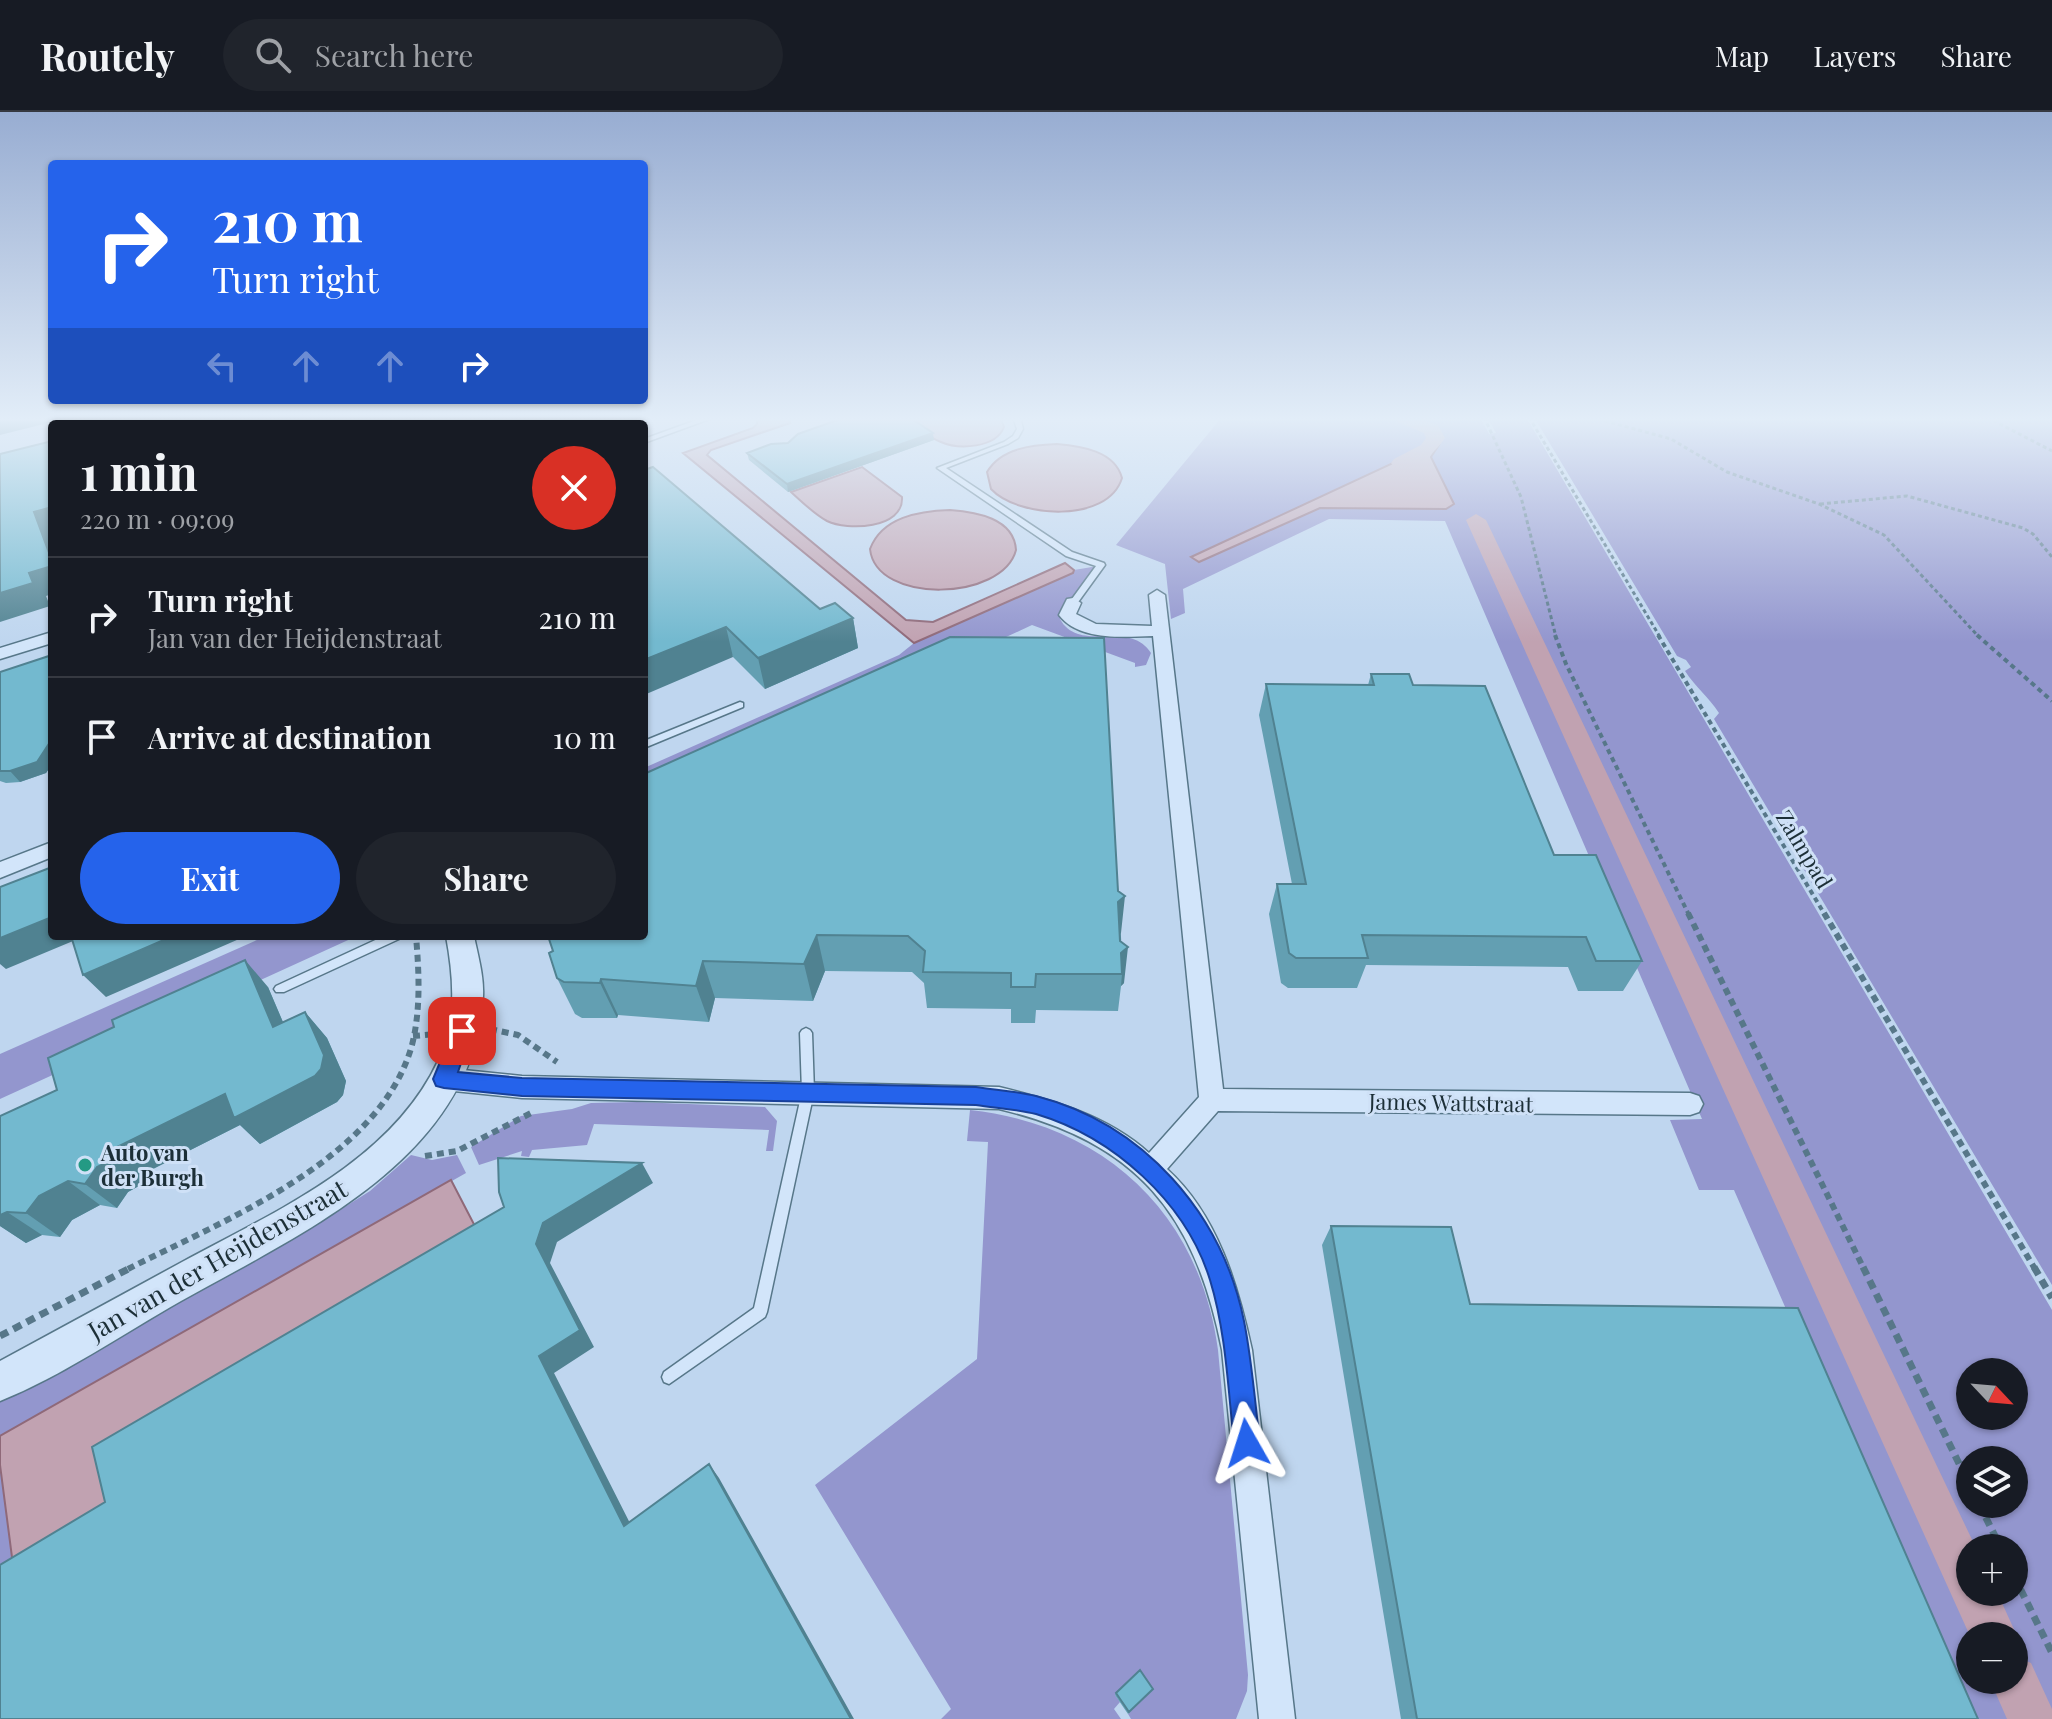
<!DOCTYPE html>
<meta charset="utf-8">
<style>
body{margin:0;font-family:"Playfair Display",serif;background:#20242c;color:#f1f3f6;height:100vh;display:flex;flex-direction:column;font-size:30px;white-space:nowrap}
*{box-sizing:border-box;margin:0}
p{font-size:26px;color:#9ea1a6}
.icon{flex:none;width:44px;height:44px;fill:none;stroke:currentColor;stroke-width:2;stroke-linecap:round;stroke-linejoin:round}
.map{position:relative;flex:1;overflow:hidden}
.sheet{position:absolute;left:48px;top:308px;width:600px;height:520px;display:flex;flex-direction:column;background:#171b24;border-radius:8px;box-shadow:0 2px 6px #0004}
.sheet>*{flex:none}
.banner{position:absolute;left:48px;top:48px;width:600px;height:244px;border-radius:8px;box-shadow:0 2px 6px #0004;background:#2563eb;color:#fff;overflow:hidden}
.needle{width:52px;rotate:116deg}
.controls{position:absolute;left:1956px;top:1246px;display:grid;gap:16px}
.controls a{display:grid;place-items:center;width:72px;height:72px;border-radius:50%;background:#171b24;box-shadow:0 2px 6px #0004;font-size:40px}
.pin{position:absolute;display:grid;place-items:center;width:68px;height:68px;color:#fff;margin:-34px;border-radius:16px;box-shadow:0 4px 12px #0006}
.me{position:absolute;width:88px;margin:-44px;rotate:354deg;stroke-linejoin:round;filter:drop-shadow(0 0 6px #0008)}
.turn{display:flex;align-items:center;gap:28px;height:168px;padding:0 32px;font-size:36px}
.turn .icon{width:104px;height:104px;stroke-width:2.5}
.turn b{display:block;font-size:56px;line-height:68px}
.lanes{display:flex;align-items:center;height:76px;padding:0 32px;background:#0003;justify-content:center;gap:40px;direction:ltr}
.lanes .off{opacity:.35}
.round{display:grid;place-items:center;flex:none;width:84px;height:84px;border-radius:42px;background:#20242c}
.summary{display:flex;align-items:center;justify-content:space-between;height:136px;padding:0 32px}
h1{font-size:48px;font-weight:700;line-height:60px}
.action{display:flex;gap:16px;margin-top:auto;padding:16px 32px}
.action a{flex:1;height:92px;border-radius:48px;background:#2563eb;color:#fff;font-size:32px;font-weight:700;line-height:92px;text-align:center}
.action a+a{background:#20242c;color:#f1f3f6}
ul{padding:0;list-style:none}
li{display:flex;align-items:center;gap:24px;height:120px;padding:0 32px;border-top:2px solid #363941}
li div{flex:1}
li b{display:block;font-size:30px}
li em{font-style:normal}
header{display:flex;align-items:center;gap:48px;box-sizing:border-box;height:112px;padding:0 40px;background:#171b24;border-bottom:2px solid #363941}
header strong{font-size:38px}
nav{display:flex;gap:44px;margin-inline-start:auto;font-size:28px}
.search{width:560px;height:72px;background:#20242c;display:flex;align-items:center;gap:20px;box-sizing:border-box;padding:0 28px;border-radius:44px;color:#9ea1a6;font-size:30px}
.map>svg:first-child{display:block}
</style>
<header>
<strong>Routely</strong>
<div class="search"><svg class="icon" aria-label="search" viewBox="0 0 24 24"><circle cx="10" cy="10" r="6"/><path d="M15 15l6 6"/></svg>Search here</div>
<nav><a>Map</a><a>Layers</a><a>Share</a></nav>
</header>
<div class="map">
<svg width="2052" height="1607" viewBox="0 0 2052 1607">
<rect width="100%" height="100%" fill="#bfd6ef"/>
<!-- green -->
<path fill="#9396ce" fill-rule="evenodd" d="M1222 305C1257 305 1420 296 1434 325L1419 339 1192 445 1199 450 1320 396 1446 397 1453 393 1431 345 1439 333 1441 323 1434 315 1403 305H1480L1489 322 1496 321 1487 305H1522L1529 310 2052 1198V1607H1941L1793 1213 1734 1078H1699L1670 1008 1702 1007 1445 409 1329 407 1183 477 1185 501 1171 507 1165 452 1116 433ZM1970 1260H2014V1304H1970ZM1970 1348H2014V1392H1970ZM1970 1436H2014V1480H1970ZM1970 1524H2014V1568H1970Z
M1534 305H2052V1173L1714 607 1719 601C1708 584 1696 576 1685 559L1691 555 1686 548 1677 544Z
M1098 454 1062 498 1060 507C1079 542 1129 507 1151 541L1146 553 1135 555V551L1032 513 644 692V656L899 543 914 531 1073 461 1074 458Z
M266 824H357L0 987V942Z
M637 990 765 995 777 1009 773 1039H766L769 1018 594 1012 587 1033 532 1038 529 1045 521 1044 522 1039 479 1053 471 1035 521 1004 572 997 591 991Z
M970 998C1105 1013 1200 1102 1218 1238L1248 1563 1247 1579 1236 1607H1131L1128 1602 1151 1579 1115 1583 1120 1590 1114 1597 1121 1607H941L951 1597 815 1373 977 1247 988 1030 967 1029Z
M411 1043 432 1048 457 1043 466 1061 0 1324V1288L308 1118 370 1079Z
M0 1353 14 1461 0 1470Z"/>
<!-- water -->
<path fill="#c1a2b1" stroke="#8f6979" stroke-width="2" d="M757 305H788L790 311 711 338 707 343 906 508 933 510 1065 451 1074 458 1073 461 914 531 683 341 753 316 757 312Z
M903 305H1000L1004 315C996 336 959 338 941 330 927 325 915 313 903 305Z
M1431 330 1439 333 1431 345 1454 392 1446 397 1320 396 1199 450 1191 445 1419 339Z
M1057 332C1081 334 1115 339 1122 366 1108 412 1018 406 991 377L987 360C1001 336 1032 333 1057 332Z
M862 355 902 385C904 417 847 419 827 409 814 402 802 390 791 380Z
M950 398C976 400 1014 406 1016 438 1003 489 876 493 870 437 882 405 919 399 950 398Z
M451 1068 478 1120 141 1397 16 1476 0 1353V1324Z"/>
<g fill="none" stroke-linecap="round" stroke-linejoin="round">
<!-- canal -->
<path fill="#c1a2b1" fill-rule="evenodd" d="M1386 305H1414L1438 313 1445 326C1435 341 1414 360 1394 355L1391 351 1394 347 1421 333 1426 326 1424 321Z
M1476 402 1486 408 1976 1436H1970V1480H1997L2017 1524 2014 1532V1524H1970L1466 408Z
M2014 1544 2031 1551 2052 1597V1607H2007L1990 1568H2014Z"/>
<defs>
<path id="service" d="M509 305H520L501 312H491Z
M607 305H618L600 312H590Z
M705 305H715L644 331V327Z
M1013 305H1020L1023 317 1018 326 1008 332 946 356 1072 440 1104 451 1105 453 1076 493 1073 494 1069 491 1096 454 1066 444 937 356 1004 330 1013 324 1017 317Z
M740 590 743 591V595L644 636V629Z
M384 824H401L399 827 284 880H276L274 877 276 874Z
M806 916 810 918 812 921 814 980 767 1200 765 1205 669 1272 664 1270 662 1265 664 1260 754 1196 802 980 800 921 802 918Z"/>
<path id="minor" d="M1157 478 1165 483 1223 977 1690 981 1699 984 1703 992 1699 1000 1690 1003 1218 999 1167 1057C1218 1103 1238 1174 1252 1238L1295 1607H1259L1222 1238C1195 1101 1137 1030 999 997L522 986 444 978 435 974 432 967 435 960 444 956 522 964 999 975C1052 988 1107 1003 1149 1041L1199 985 1153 524C1122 525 1079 529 1059 503L1067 487 1073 486 1081 491 1076 502 1096 512 1152 514 1149 483Z
M52 520V531L0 547V536Z
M52 730V745L0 766V750Z"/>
<path id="tertiary" d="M305 305H324L331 312H311Z
M446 824H474C478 844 484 864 483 884 475 1045 302 1121 181 1189 123 1222 62 1264 0 1289V1249C61 1216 122 1183 182 1150 274 1100 391 1050 438 949 457 909 454 867 446 824Z"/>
</defs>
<!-- service casing -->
<use href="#service" stroke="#577789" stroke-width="3"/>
<!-- minor casing -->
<use href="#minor" stroke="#577789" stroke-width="3"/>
<!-- tertiary casing -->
<use href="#tertiary" stroke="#577789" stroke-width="3"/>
<!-- path-far3 -->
<path stroke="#577789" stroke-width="3" stroke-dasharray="4 3" stroke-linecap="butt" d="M1484 305 1521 385 1556 525
M1529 305 1660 525
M1591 305 1671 327 1727 360 1819 392 1884 423 1979 525
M1987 305 2052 339
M1820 392 1907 384 2023 416 2033 422 2052 445"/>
<!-- path-far2 -->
<path stroke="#577789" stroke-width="4" stroke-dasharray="5 4" stroke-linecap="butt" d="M1555 523 1566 552 1689 803
M1658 523 1825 803
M1977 523 2052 589"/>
<!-- path-far1 -->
<path stroke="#577789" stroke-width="6" stroke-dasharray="7 5" stroke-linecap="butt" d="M1688 801 1864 1157
M1824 801 2035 1157
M490 917 518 923 557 950
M413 924 436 922
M425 1044 457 1039 533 1000
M128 1157C224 1108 380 1048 412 933 421 897 419 860 416 824"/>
<!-- path -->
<path stroke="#577789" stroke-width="7" stroke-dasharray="9 6" stroke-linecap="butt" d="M1863 1155 1970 1374
M2034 1155 2052 1186
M0 1224 132 1155
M1979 1392 2001 1436
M2014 1464 2052 1541"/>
<!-- service -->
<use href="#service" fill="#d2e5fa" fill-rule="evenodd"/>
<!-- minor -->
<use href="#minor" fill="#d2e5fa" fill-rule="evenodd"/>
<!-- tertiary -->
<use href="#tertiary" fill="#d2e5fa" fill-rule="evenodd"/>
</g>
<!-- wall -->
<path fill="#639fb2" d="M934 328 788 380 749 348 747 341Z
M644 358 820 497 853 506 858 536 765 577 733 545Z
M52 543V652L46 661 20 670 6 671 0 669V560Z
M1371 562 1413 573 1642 849 1623 879H1578L1568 855 1366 853 1357 876H1288L1281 871 1269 802 1277 772H1292L1259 603 1266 572 1368 573Z
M1118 779 1124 871 1121 874 1118 899 1036 898 1035 911H1011V897L927 896 924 871 912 860 825 859 813 889 715 886 709 910 618 903 617 906H582L575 902 557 866 553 839Z
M268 875 283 910 305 900 327 926 346 969 343 983 337 990 260 1032 240 1013 143 1062 146 1070 128 1080 117 1096 100 1093 72 1108 60 1125 42 1123 26 1131 0 1114 57 978Z
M1331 1114 1978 1607H1401L1322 1133Z
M1153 1577 1128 1602 1115 1583 1116 1581Z"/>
<!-- shaded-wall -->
<path fill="#508291" d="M0 305H72L0 323Z
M235 305H239L243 312H210Z
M933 321 934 328 788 380 787 372Z
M52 395V422H50L52 428V449L34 400Z
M52 454V482L46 484 50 494 0 510V481L29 461Z
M853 506 858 536 765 577 758 546Z
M726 515 733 545 644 583V548Z
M52 627V652L46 661 20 670 10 659Z
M1125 784 1121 821 1115 827 1118 790Z
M52 805V824H85L6 857 0 852V826Z
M817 823 825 859 813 889 804 852Z
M173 824H246L106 885 83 863Z
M1128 835 1124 871 1121 874 1122 862 1121 841Z
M245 848 268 875 296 941 273 915Z
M703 849 715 886 709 910 696 874Z
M601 867 618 903 617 906 600 871Z
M305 900 327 926 346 969 343 983 337 990 260 1032 240 1013 143 1062 146 1070 128 1080 117 1096 85 1072 97 1055 113 1037 225 982Z
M642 1051 653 1071 557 1130 550 1151 594 1235 554 1261 638 1427 624 1414 539 1244 536 1132 543 1111Z
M68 1069 100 1093 72 1108 60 1125 26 1101 39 1084Z
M7 1100 42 1123 26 1131 0 1114V1103Z
M709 1352 719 1366 854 1607H851Z"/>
<!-- building -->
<path fill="#73b9cf" stroke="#508291" stroke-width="2" d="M142 305H235L210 312H116Z
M846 305H909L933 321 787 372 747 341 771 332 788 331 798 322Z
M52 329V395L34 400 52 449V454L29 461 33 471 0 481V342Z
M653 355 820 497 835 491 853 506 758 546 726 515 644 548V358Z
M950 525 1104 526 1118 779 1125 784 1118 790 1120 829 1128 835 1121 841 1122 862H1036L1035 875H1011V861L923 860 925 839 908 824 817 823 804 852 703 849 696 874 601 867 600 871 564 870 557 866 549 841 553 839 548 824H644V662Z
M52 543V627L37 650 10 659H0V560Z
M1371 562H1409L1413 573 1485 574 1554 743H1596L1642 849H1596L1586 825 1362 823 1368 846H1296L1289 841 1277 772H1306L1266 572 1374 573Z
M52 755V805L0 826V775Z
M71 824H173L83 863Z
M245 848 273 915 305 900 324 943 321 957 315 964 234 1006 225 982 113 1037 116 1046 97 1055 85 1072 68 1069 39 1084 26 1101 7 1100 0 1103V1004L57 978 48 946 114 915 112 908Z
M498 1046 642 1051 543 1111 536 1132 580 1218 539 1244 624 1414 709 1352 851 1607H0V1453L105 1390 92 1335 504 1095 499 1080Z
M1331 1114 1451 1115 1470 1192 1798 1196 1978 1607H1417Z
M1140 1558 1153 1577 1129 1600 1116 1581Z"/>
<!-- sky -->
<linearGradient id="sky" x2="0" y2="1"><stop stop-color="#98add2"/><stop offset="0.58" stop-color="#e2edf8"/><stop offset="1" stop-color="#e2edf8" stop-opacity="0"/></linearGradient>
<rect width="2052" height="530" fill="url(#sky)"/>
<!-- route -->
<path fill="#2563eb" stroke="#184099" stroke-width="2" d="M462 911 469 914 472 919 458 960 522 966 976 975C995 978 1017 979 1036 984 1144 1012 1222 1101 1244 1209 1252 1249 1255 1291 1260 1331L1256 1340 1247 1343 1238 1340 1234 1331C1228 1277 1226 1220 1210 1168 1186 1090 1113 1025 1036 1002 1017 997 995 996 976 993L522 984 444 976 436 974 433 967 455 914Z"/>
<!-- markers -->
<circle fill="#249a84" stroke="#cfe1f7" stroke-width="3" cx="85" cy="1053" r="8"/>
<g text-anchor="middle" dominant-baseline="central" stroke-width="6" stroke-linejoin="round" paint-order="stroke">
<!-- street labels -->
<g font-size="22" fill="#1c2f37" stroke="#cfe1f7">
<text transform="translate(1805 737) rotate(59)">Zalmpad</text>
<text transform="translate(1451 990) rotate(1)">James Wattstraat</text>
</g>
<!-- poi labels -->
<g font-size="22" font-weight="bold" fill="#1c2f37" stroke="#cfe1f7" text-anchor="start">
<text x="101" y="1040">Auto van<tspan x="101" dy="25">der Burgh</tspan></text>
</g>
<!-- near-street labels -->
<g font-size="26" fill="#1c2f37" stroke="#cfe1f7">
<text transform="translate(217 1147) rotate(-30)">Jan van der Heijdenstraat</text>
</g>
</g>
</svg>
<div class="controls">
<a><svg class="needle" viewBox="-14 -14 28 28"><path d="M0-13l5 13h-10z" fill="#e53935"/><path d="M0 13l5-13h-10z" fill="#9ea1a6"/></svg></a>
<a><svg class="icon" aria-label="layers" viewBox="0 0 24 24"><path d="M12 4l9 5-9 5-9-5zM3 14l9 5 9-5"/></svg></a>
<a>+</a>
<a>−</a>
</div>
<div class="pin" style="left:462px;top:919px;background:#d93025"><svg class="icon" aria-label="arrive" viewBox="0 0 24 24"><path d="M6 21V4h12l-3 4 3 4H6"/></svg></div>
<svg class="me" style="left:1247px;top:1331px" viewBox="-20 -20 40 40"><path d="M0-17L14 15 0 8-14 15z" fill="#2563eb" stroke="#fff" stroke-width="4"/></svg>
<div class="banner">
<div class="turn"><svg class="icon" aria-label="right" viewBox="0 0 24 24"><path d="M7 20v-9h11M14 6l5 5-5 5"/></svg><div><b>210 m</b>Turn right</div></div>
<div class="lanes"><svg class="icon off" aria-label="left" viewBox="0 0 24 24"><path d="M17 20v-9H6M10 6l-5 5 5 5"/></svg><svg class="icon off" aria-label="ahead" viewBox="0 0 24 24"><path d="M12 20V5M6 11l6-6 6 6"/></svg><svg class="icon off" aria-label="ahead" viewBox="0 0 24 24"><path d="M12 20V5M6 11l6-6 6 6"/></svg><svg class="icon" aria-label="right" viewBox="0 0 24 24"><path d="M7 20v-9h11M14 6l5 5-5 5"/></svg></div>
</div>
<section class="sheet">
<div class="summary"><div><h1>1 min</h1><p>220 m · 09:09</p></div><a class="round" style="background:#d93025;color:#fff"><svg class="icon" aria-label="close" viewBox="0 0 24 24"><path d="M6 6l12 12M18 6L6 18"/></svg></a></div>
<ul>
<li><svg class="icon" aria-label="right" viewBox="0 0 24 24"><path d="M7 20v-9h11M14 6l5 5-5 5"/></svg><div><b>Turn right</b><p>Jan van der Heijdenstraat</p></div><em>210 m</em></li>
<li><svg class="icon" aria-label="arrive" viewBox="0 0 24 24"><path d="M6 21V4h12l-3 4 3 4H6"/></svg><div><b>Arrive at destination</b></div><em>10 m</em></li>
</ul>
<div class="action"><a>Exit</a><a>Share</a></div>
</section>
</div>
